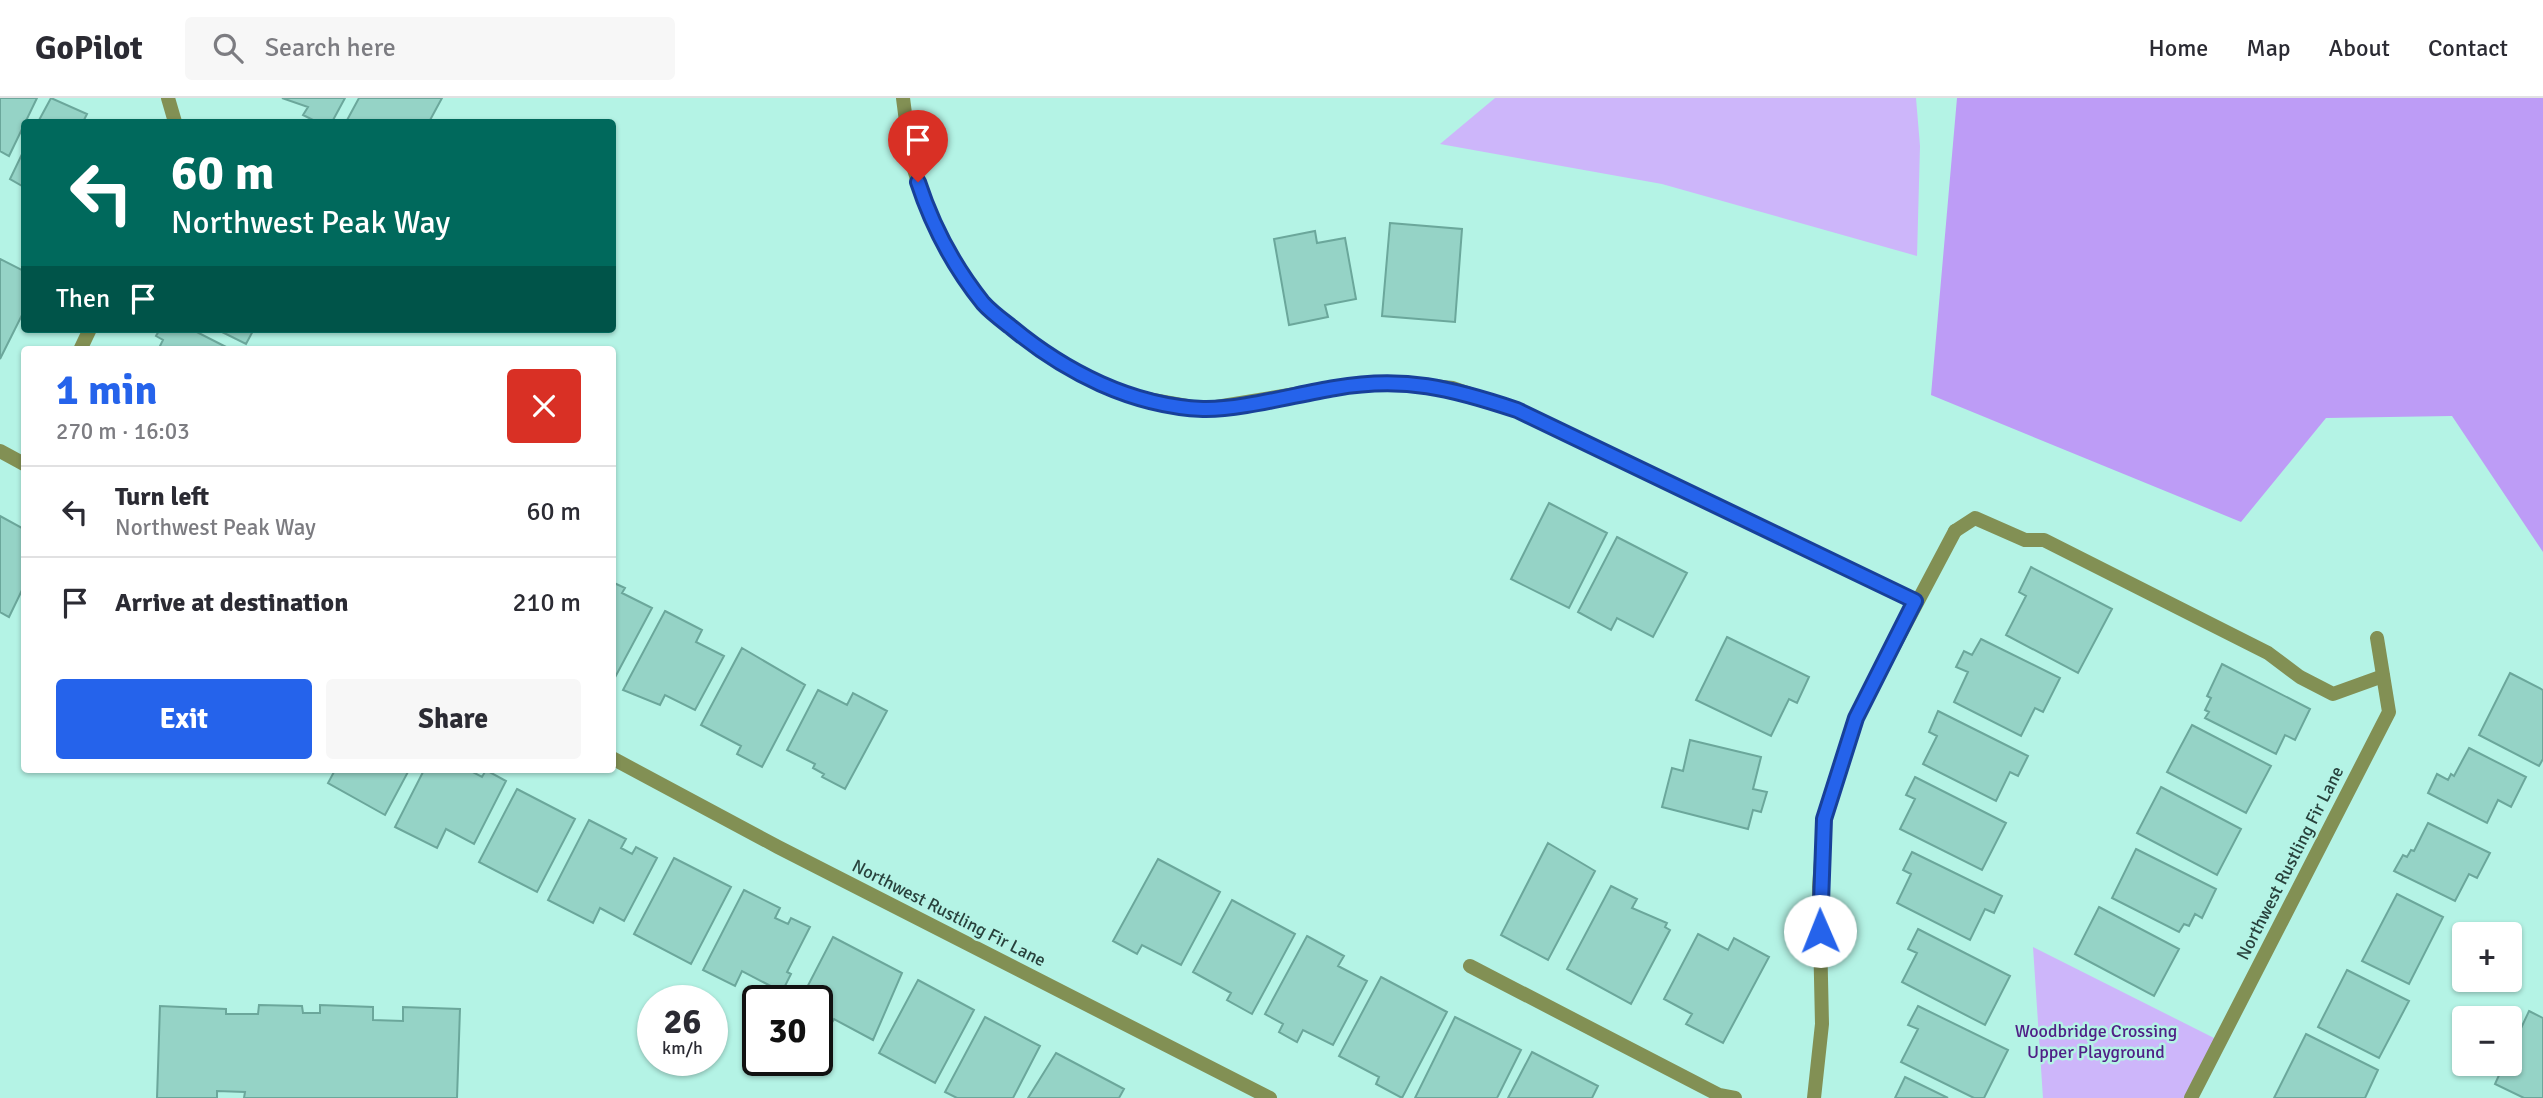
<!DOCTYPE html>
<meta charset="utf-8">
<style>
body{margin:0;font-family:Signika,sans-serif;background:#f7f7f7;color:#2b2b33;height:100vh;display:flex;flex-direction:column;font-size:26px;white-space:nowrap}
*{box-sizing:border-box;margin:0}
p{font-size:23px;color:#7c7c81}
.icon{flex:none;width:38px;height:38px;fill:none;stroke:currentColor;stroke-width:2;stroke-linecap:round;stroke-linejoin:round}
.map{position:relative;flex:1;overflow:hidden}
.panel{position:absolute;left:21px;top:248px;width:595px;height:427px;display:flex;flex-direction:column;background:#fff;border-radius:7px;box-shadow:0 2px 5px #0004}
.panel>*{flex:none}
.top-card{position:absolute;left:21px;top:21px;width:595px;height:214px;border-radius:7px;box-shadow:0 2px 5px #0004;background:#00695c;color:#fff;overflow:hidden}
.fabs{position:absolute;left:2452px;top:824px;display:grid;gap:14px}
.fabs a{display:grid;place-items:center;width:70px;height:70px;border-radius:7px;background:#fff;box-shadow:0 2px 5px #0004;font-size:35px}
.speed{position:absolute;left:637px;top:887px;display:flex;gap:14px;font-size:35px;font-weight:700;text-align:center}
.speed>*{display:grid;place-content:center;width:91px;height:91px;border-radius:50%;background:#fff;box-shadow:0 2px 5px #0004;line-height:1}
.speed small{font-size:18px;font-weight:400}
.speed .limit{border:4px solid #111;border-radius:10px;background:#fff;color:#111}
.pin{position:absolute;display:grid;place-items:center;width:60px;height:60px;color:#fff;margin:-72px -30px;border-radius:50% 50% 50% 0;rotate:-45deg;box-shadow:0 0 7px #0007}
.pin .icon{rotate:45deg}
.me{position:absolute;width:77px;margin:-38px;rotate:359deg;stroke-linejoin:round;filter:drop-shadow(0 0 5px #0008)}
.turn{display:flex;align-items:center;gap:24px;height:147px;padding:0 35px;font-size:32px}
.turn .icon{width:91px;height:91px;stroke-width:2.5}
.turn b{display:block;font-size:49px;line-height:60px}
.then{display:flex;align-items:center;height:66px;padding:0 35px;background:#0003;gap:14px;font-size:26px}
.round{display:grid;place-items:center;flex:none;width:74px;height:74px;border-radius:7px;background:#f7f7f7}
.overview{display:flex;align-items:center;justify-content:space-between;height:119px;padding:0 35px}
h1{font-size:42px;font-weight:700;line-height:52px;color:#2563eb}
.primary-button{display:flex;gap:14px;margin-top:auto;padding:14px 35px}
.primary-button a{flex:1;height:80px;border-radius:7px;background:#2563eb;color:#fff;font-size:28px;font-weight:700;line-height:80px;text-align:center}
.primary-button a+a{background:#f7f7f7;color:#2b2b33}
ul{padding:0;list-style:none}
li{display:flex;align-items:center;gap:21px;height:91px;padding:0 35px;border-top:2px solid #e1e1e2}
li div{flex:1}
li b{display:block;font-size:26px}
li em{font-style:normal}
header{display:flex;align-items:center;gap:42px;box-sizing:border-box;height:98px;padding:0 35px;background:#fff;border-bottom:2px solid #e1e1e2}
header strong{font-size:33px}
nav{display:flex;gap:38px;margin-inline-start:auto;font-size:24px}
.search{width:490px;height:63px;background:#f7f7f7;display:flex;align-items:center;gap:18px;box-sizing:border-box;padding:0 24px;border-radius:7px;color:#7c7c81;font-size:26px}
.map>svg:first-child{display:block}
</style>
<header>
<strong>GoPilot</strong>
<div class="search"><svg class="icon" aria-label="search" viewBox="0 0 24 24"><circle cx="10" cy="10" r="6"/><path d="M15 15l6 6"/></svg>Search here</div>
<nav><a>Home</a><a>Map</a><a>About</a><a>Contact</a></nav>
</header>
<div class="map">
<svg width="2543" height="1000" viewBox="0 0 2543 1000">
<rect width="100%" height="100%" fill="#b4f3e5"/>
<!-- green -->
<path fill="#cdb6fa" d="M1495 0H1916L1920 48 1917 158 1662 86 1440 46Z
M2033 849 2220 943 2191 1000H2043Z"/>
<!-- forest -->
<path fill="#bd9cf6" d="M1957 0H2543V454L2452 318 2326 320 2241 424 1931 297Z"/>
<!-- building -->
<path fill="#95d3c6" stroke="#6ba79b" stroke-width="2" d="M0 0H37L9 58 0 53Z
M51 0 87 16 83 24H38Z
M282 0H345L332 24H317L303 17 308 9Z
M359 0H442L429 24H346Z
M24 52V89L10 81Z
M1390 125 1462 131 1455 224 1382 218Z
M1315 133 1317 145 1345 140 1356 201 1325 207 1328 219 1289 227 1274 141Z
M0 161 24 173V213L0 261Z
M160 231H191L232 252H158L163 242 156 238Z
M216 231H254L246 246Z
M1549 405 1607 435 1569 510 1511 481Z
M0 418 24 431V488L9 519 0 514Z
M1617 439 1687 475 1653 539 1617 520 1611 532 1578 514Z
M2031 469 2112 511 2078 575 2006 537 2026 498 2019 494Z
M612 484 625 490 622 495 652 510 612 585Z
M665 513 702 532 696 544 724 558 695 612 665 597 660 607 623 592Z
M1727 539 1809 579 1797 605 1789 601 1771 638 1696 602Z
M1981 541 2060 580 2043 614 2035 610 2021 638 1954 604 1968 574 1956 569 1964 553 1972 557Z
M742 550 805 587 762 669 737 656 741 648 701 627Z
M2222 566 2310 611 2295 642 2285 637 2276 656 2205 620 2209 614 2205 612 2211 600 2207 598Z
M2510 575 2543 592V661L2539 668 2479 637Z
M818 592 847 607 853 595 887 613 845 691 822 679 824 676 813 670 815 666 787 652Z
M1938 613 2028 658 2018 678 2010 674 1996 703 1923 666 1937 638 1929 634Z
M2192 627 2271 668 2246 715 2167 674Z
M1690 642 1761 659 1753 691 1767 694 1761 714 1753 712 1748 731 1662 709 1672 670 1683 673Z
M2469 650 2526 679 2511 709 2498 702 2487 725 2428 695 2437 676 2448 682 2451 676 2454 678Z
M335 672H409L385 717 328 685Z
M424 672H469L482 679 486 672 506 683 474 746 446 731 437 750 395 729Z
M1915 679 2006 725 1982 772 1900 731 1915 701 1906 697Z
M2161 689 2241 731 2217 777 2137 735Z
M517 691 575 721 537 794 479 764Z
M589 722 626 741 621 750 632 756 636 749 657 760 624 823 600 810 593 825 548 802Z
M2428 725 2490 755 2477 780 2469 776 2455 803 2394 773 2403 757 2407 759 2411 752 2414 753Z
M1548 745 1595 773 1548 862 1501 837Z
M2136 751 2216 791 2202 820 2195 816 2189 828 2184 826 2179 834 2112 800Z
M1912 754 2002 798 1994 815 1985 811 1970 842 1897 805 1911 776 1903 772Z
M674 760 731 789 691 866 634 836Z
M1158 761 1220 794 1181 867 1142 847 1137 856 1113 843Z
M1611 788 1637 801 1632 810 1667 825 1665 829 1670 832 1631 906 1567 871Z
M744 792 780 810 775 820 788 826 791 820 810 829 787 874 791 876 782 894 742 873 735 888 703 872Z
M2397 796 2443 819 2409 886 2362 863Z
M1232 802 1295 836 1252 916 1227 902 1231 895 1193 874Z
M2099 809 2179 851 2154 898 2075 856Z
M1918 831 2010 878 1985 927 1902 884 1917 855 1908 851Z
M1698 836 1728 852 1734 840 1769 859 1723 945 1686 926 1692 916 1664 901Z
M1307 838 1344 858 1338 868 1367 883 1333 947 1303 932 1297 944 1279 934 1283 926 1265 916Z
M833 839 902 875 873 942 834 921 828 932 817 926V903H800Z
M2347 872 2409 903 2379 960 2318 929Z
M1381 879 1447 914 1402 1000 1376 986 1379 979 1339 958Z
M918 882 974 912 935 985 879 955Z
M259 907 302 908 303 915H320V907L373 909V922L403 923V909L460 911 457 1000H244L245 994 217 993V1000H157L160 908 226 911V916H258Z
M1918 908 2008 952 1984 1000H1974L1901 964 1918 931 1908 927Z
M2529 913 2543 920V1000H2524L2495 986 2504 966H2510V954Z
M985 919 1040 948 1013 1000H957L945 994Z
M1455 919 1521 952 1497 1000H1415Z
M2306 936 2378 972 2365 1000H2274Z
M1532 954 1598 988 1592 1000H1508Z
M1056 955 1124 991 1119 1000H1028Z
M1905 979 1948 1000H1895Z"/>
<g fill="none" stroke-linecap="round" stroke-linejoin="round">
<!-- service -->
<path stroke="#829054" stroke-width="14" d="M1955 433 1975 420 2025 442H2044L2268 555 2300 579 2333 596 2383 578
M1470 868 1719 997 1735 1000"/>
<!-- minor -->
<path stroke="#829054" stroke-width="14" d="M168 0 175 24
M903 0 911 62 925 106 953 162 985 207 1022 238 1073 273 1130 298 1204 311 1337 289 1394 284 1453 290 1517 312 1915 503
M80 252 90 231
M0 353 24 366
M612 660 778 749 1270 1000
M1814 1000 1822 926 1819 789 1824 721 1856 620 1955 433
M2191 1000 2389 614 2377 540"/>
</g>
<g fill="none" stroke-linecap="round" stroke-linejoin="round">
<defs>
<path id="route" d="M918 84C932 127 955 170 983 205 991 214 1002 222 1011 229 1065 274 1132 308 1203 311 1240 312 1297 296 1335 290 1404 278 1451 290 1517 312L1915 503 1856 620 1824 721 1820 833"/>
</defs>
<!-- route casing -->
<use href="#route" stroke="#184099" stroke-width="18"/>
<!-- route -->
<use href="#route" stroke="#2563eb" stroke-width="12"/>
</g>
<g text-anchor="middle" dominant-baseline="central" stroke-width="5" stroke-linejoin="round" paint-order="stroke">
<!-- street labels -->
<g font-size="18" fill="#28413c" stroke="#b4f3e5">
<text transform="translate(2290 765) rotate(-63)">Northwest Rustling Fir Lane</text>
<text transform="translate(949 815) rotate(27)">Northwest Rustling Fir Lane</text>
</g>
<!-- park labels -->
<g font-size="18" fill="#502086" stroke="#b4f3e5">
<text x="2096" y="933">Woodbridge Crossing<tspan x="2096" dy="21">Upper Playground</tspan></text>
</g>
</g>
</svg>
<div class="fabs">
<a>+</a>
<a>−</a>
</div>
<div class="speed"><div>26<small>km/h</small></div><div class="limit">30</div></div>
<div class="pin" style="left:918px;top:84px;background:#d93025"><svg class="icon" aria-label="arrive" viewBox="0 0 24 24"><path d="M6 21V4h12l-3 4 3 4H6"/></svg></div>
<svg class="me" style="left:1820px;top:833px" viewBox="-20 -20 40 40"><circle r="19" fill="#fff"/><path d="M0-13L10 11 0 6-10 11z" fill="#2563eb"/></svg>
<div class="top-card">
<div class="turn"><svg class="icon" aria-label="left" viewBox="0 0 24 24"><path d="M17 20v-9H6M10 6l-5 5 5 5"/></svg><div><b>60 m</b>Northwest Peak Way</div></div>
<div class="then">Then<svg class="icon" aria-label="arrive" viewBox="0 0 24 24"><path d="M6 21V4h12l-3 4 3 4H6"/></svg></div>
</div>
<section class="panel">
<div class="overview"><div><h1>1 min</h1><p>270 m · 16:03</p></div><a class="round" style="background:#d93025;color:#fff"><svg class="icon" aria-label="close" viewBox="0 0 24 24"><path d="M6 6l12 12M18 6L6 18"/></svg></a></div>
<ul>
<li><svg class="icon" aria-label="left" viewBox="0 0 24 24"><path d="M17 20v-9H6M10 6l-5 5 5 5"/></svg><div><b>Turn left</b><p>Northwest Peak Way</p></div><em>60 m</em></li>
<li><svg class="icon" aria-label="arrive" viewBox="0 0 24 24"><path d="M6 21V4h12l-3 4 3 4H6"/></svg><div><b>Arrive at destination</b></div><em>210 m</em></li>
</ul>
<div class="primary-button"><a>Exit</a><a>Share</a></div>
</section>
</div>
